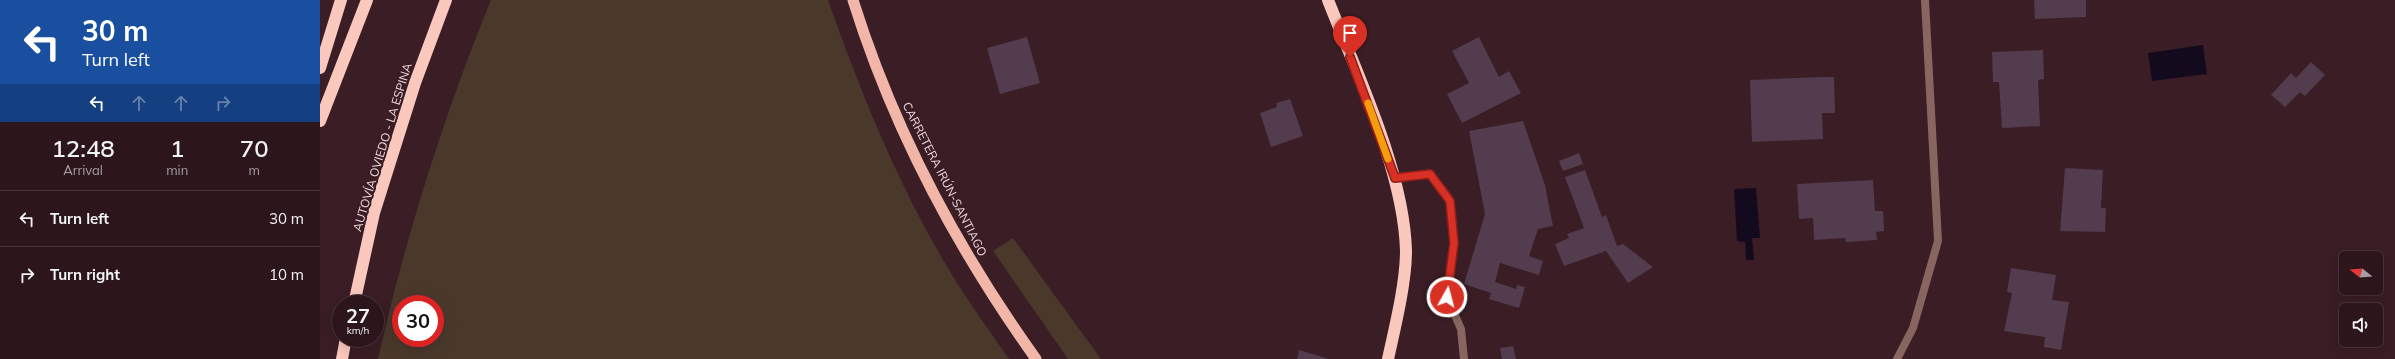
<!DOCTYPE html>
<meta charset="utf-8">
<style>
body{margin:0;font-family:Mulish,sans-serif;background:#382329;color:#f1f3f6;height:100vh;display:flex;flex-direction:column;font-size:15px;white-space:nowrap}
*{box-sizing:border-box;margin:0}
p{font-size:13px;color:#a69fa3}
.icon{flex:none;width:22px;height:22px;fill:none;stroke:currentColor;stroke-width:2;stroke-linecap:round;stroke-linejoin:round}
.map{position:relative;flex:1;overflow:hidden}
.drawer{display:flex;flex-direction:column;background:#2c161c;width:320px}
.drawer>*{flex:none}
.guide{background:#1a4fa0;color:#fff;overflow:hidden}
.needle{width:26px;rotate:287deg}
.fabs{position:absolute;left:2019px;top:251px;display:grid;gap:8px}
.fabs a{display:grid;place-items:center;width:44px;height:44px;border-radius:6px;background:#2c161c;box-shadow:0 4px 16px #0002,0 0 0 1px #48353b;font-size:20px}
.speed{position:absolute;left:12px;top:295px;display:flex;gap:8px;font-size:20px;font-weight:700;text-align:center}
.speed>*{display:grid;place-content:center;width:52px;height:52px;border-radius:50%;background:#2c161c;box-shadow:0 4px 16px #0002,0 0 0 1px #48353b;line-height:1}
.speed small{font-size:10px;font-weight:400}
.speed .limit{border:6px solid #d22;background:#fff;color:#111}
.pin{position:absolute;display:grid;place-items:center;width:34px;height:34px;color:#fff;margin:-41px -17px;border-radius:50% 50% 50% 0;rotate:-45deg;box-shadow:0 0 4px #0007}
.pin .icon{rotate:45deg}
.me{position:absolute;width:44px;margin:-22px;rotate:7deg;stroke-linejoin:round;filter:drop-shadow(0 0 3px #0008)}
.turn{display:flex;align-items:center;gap:14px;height:84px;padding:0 16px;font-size:18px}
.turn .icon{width:52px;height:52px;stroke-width:2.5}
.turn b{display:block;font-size:28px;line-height:34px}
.lanes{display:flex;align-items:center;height:38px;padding:0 16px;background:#0003;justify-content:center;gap:20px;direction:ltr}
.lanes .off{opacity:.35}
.eta{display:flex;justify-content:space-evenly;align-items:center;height:68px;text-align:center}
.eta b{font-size:24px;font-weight:600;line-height:28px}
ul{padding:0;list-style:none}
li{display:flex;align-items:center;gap:12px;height:56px;padding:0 16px;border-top:1px solid #48353b}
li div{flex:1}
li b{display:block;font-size:15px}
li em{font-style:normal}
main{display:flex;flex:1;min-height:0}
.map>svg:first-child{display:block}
</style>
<main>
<section class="drawer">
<div class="guide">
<div class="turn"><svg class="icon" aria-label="left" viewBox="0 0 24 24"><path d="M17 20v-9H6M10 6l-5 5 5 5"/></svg><div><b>30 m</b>Turn left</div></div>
<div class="lanes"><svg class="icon" aria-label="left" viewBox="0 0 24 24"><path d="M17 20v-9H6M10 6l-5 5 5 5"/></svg><svg class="icon off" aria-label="ahead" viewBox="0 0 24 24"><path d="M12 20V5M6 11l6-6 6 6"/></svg><svg class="icon off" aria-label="ahead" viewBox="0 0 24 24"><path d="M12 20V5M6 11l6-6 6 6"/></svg><svg class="icon off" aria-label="right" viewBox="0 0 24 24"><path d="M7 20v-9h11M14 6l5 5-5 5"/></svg></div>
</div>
<div class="eta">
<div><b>12:48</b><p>Arrival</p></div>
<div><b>1</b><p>min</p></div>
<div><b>70</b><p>m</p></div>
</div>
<ul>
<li><svg class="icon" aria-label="left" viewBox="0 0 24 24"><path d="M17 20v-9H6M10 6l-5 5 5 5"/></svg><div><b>Turn left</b></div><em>30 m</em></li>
<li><svg class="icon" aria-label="right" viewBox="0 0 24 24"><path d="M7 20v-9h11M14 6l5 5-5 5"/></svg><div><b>Turn right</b></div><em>10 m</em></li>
</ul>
</section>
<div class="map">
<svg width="2075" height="359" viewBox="0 0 2075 359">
<rect width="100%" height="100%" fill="#3a1d25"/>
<!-- green -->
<path fill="#4a392b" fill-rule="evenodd" d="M171 0H508C539 88 575 177 622 258 642 293 666 326 689 359H58C86 236 123 117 171 0ZM81 304H115V338H81Z
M693 238 781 359H748L673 251Z"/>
<!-- water -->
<path fill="#140a1d" d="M1883 45 1887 74 1832 81 1828 53Z
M1436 188 1440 238H1432L1434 260H1426L1425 242 1417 241 1414 189Z"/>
<!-- building -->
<path fill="#523c4d" d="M1714 0H1766V17L1715 19Z
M707 37 720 83 680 94 667 48Z
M1159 37 1179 77 1189 71 1201 93 1142 123 1127 94 1149 83 1132 51Z
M1723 50 1724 79 1718 80 1720 126 1682 128 1679 82H1673L1672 52Z
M1991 62 2005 75 1985 96 1980 92 1965 107 1951 95 1971 73 1976 78Z
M1500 77H1514L1515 113H1502L1503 139 1432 142 1430 80Z
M970 99 983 136 951 147 940 113 957 107 956 103Z
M1203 121 1225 185 1233 226 1218 229 1209 256 1223 261 1219 275 1180 263 1175 282 1196 289 1197 285 1205 287 1199 308 1169 299 1171 293 1144 284 1165 214 1149 131Z
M1259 153 1263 164 1243 171 1239 161Z
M1745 168 1783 170 1781 208H1786L1785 232 1740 231Z
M1265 170 1282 217 1286 215 1297 246 1303 244 1333 267 1308 283 1286 251 1244 266 1235 244 1249 238 1247 234 1264 228 1245 177Z
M1553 180 1555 211H1563L1564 231 1556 232 1557 240 1526 242 1525 238 1494 240 1493 218 1479 219 1477 184Z
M1691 268 1736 275 1732 300 1749 302 1741 350 1724 347 1725 337 1684 331 1692 293 1687 292Z
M1193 346 1196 359H1182L1180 348Z
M979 350 1009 359H977Z"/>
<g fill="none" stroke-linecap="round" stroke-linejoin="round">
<!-- minor -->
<path stroke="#88665f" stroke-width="8" d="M1075 178 1109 174 1130 201 1134 243 1127 297 1141 329 1144 359
M1577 359 1593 328 1618 241 1605 0"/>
<!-- trunk -->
<path stroke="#f2b6a9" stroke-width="11" d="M533 0C573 128 638 250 716 359"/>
<!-- motorway -->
<path stroke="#fac8bc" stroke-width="12" d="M1008 0C1037 74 1084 172 1086 251 1086 283 1075 327 1068 359
M0 68 21 0
M0 121 47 0
M34 304 54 213 95 83 126 0
M22 359 26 338"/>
</g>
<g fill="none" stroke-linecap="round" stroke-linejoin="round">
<defs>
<path id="route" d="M1030 57 1075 178 1110 174 1130 201 1134 243 1127 297"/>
</defs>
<!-- route casing -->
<use href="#route" stroke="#8d1f18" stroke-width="10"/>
<!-- route -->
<use href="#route" stroke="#d93025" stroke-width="7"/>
<!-- slow -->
<path stroke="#f59e0b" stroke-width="7" d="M1048 103 1068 159"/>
</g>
<g text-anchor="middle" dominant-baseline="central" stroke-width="4" stroke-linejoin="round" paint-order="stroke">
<!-- street labels -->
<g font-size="12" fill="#edd9de" stroke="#3a1d25">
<text transform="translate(62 147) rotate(-73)">AUTOVÍA OVIEDO - LA ESPINA</text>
<text transform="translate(625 179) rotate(63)">CARRETERA IRÚN-SANTIAGO</text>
</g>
</g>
</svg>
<div class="fabs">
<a><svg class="needle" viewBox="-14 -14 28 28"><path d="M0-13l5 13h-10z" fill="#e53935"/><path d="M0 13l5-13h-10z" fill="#a69fa3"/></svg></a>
<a><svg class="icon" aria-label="sound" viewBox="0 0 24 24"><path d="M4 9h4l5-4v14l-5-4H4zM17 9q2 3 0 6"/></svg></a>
</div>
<div class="speed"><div>27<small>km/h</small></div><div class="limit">30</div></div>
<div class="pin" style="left:1030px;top:57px;background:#d93025"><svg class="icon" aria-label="arrive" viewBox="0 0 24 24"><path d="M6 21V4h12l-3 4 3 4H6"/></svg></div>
<svg class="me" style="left:1127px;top:297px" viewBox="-20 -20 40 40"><circle r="17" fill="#d93025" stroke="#fff" stroke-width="3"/><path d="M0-11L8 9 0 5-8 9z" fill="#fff"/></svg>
</div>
</main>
